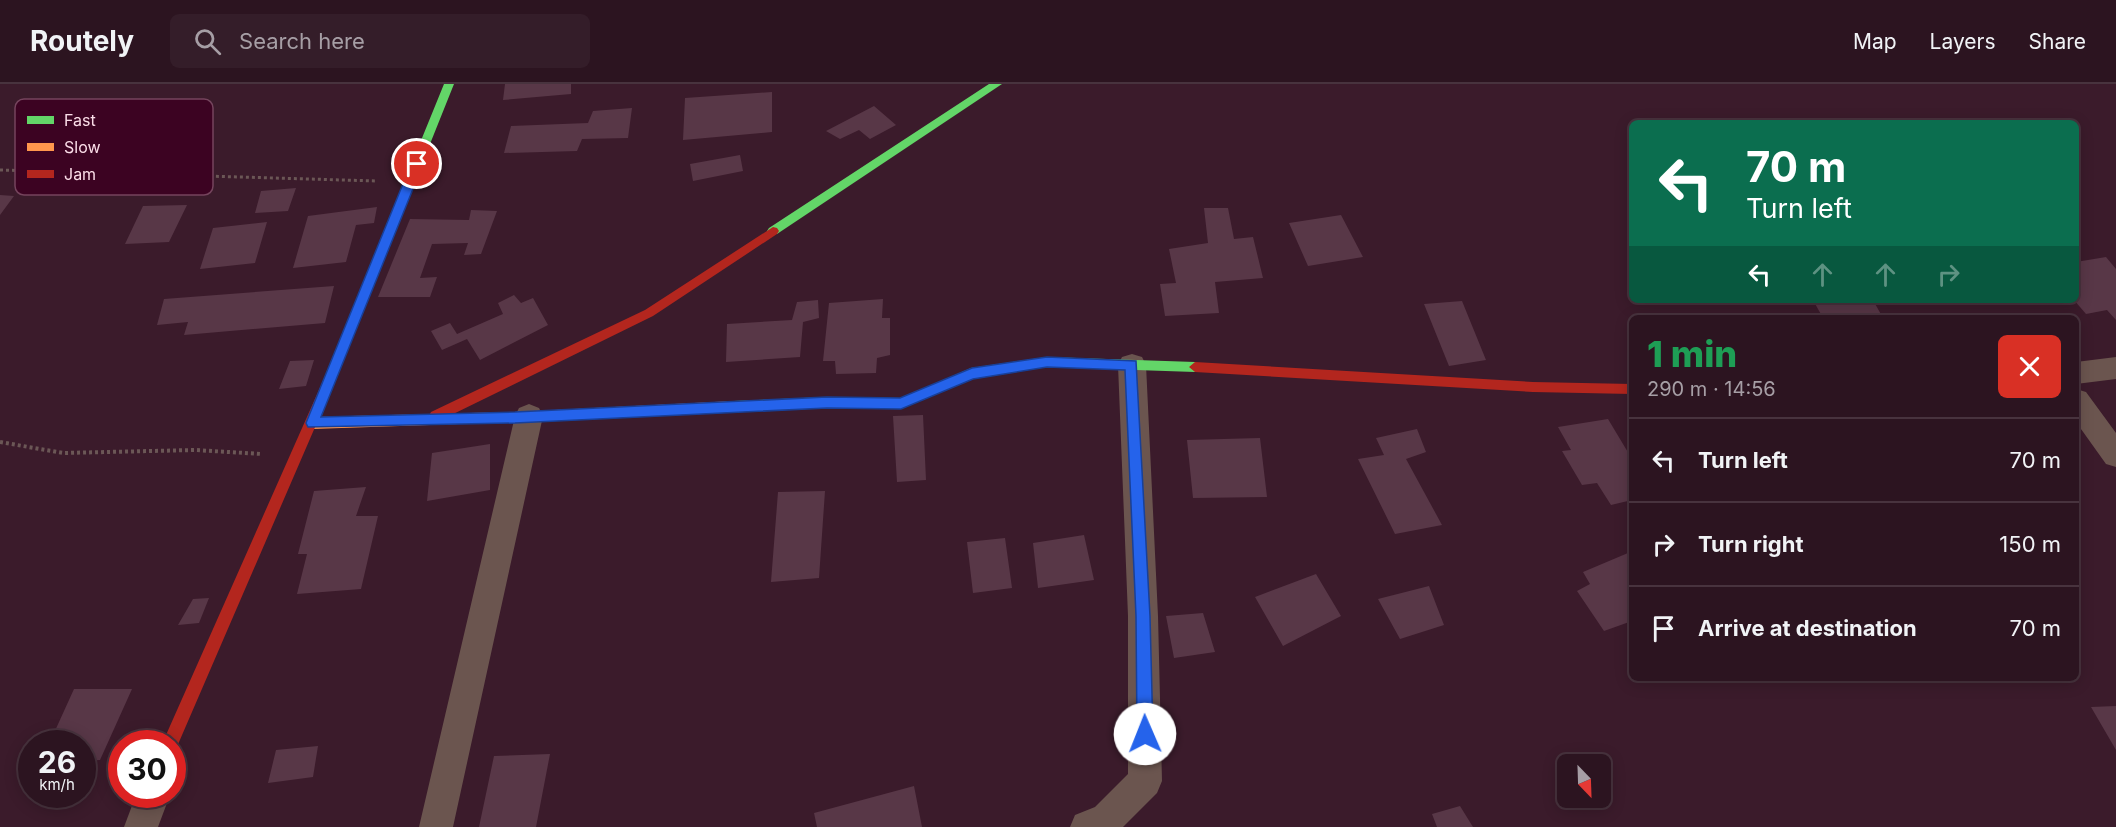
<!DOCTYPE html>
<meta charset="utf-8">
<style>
body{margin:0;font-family:Inter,sans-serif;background:#341d29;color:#f1f3f6;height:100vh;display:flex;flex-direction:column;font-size:22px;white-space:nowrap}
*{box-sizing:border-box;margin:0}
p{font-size:20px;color:#a69ea5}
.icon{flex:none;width:33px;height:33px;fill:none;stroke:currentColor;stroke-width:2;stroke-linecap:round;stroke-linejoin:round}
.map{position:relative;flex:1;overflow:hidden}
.drawer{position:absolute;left:1629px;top:231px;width:450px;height:366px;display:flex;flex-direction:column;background:#2c1420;border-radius:9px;box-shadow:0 3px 15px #0003,0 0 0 2px #48333e}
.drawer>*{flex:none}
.hud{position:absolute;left:1629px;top:36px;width:450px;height:183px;border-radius:9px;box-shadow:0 3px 15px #0003,0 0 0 2px #48333e;background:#0b6e4f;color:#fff;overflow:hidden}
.needle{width:39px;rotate:157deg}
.buttons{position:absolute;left:1557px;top:670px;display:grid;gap:12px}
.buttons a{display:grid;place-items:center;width:54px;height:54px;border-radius:9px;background:#2c1420;box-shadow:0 3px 15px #0003,0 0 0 2px #48333e;font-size:30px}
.speed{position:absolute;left:18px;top:646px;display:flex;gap:12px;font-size:30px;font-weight:700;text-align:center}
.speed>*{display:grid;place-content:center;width:78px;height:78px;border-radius:50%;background:#2c1420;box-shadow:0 3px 15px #0003,0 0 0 2px #48333e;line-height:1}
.speed small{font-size:15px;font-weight:400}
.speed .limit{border:9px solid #d22;background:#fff;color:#111}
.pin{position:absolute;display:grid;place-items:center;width:51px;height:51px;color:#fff;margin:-26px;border:3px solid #fff;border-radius:50%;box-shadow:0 2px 6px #0007}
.me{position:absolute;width:66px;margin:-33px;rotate:359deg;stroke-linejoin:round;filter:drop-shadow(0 0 4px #0008)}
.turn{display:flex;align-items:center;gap:21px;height:126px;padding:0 18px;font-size:27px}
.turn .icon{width:78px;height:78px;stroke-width:2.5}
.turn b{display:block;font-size:42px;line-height:51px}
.lanes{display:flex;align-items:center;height:57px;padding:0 18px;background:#0003;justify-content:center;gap:30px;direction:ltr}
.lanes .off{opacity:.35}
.round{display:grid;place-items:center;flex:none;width:63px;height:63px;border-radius:9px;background:#341d29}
.head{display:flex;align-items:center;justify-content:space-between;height:102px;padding:0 18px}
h1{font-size:36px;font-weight:800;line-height:45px;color:#1e9e55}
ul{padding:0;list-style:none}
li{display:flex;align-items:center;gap:18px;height:84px;padding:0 18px;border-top:2px solid #48333e}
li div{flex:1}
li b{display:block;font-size:22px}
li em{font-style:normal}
header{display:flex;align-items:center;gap:36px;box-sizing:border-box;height:84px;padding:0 30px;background:#2c1420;border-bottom:2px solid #48333e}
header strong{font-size:28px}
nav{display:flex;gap:33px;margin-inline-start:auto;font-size:21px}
.search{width:420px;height:54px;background:#341d29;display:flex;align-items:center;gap:15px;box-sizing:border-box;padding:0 21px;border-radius:9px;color:#a69ea5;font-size:22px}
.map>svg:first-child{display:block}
</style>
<header>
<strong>Routely</strong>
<div class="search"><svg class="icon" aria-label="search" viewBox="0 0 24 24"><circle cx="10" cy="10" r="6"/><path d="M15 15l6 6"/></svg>Search here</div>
<nav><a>Map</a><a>Layers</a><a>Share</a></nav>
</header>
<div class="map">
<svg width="2116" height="743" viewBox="0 0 2116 743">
<rect width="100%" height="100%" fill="#3b1b2b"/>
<!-- building -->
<path fill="#583747" d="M505 0H571V10L503 16Z
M772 8V48L683 56 685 14Z
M874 22 896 41 870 55 859 46 840 55 826 47Z
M632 24 628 54 582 55 577 67 504 69 511 42 588 39 593 27Z
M740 71 743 87 693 97 690 80Z
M296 104 288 127 255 129 261 107Z
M0 111 14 112 0 131Z
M187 121 169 158 125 160 143 122Z
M377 123 374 139 356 141 346 178 293 184 308 132Z
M1204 124H1228L1234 155 1253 153 1263 194 1215 198 1219 229 1165 232 1160 200 1176 199 1169 165 1208 159Z
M471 126 497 127 481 170 464 171 468 159 432 160 420 194 437 193 430 213H378L410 135 469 136Z
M1341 131 1363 173 1308 182 1289 139Z
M267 138 255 179 200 185 213 144Z
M2106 173 2116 185V236L2107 226 2086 230 2074 216H2076V178Z
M334 202 325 239 184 251 188 238 157 241 164 215Z
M514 211 521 219 533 214 548 241 480 276 467 255 442 266 431 247 450 239 457 250 503 230 498 219Z
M883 215 882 234H890V271L877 274 876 289 836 290 835 277H823L829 219Z
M818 216 819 234 803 238 800 273 726 278 727 240 792 236 797 218Z
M1813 216H1873L1883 234H1823Z
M1462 217 1486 276 1449 282 1424 220Z
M314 276 306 302 279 305 290 277Z
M923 331 926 396 897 398 893 332Z
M1608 335 1632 375V416L1611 421 1597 399 1582 401 1562 367 1571 366 1558 343Z
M1417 345 1426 368 1406 375 1442 441 1395 450 1358 375 1384 371 1376 354Z
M1260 354 1267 413 1193 414 1187 356Z
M490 360V406L427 417 432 369Z
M366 403 356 432H378L361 505 297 510 307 470H298L314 407Z
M825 407 819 494 771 498 778 408Z
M1084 451 1094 496 1038 504 1033 459Z
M1005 454 1012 504 973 509 967 458Z
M1628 469 1632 476V537L1604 547 1577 507 1590 500 1583 488Z
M1316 490 1341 532 1283 562 1255 513Z
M1429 502 1444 541 1400 555 1378 515Z
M209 514 199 539 178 541 193 515Z
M1203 529 1215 568 1174 574 1166 532Z
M74 605H132L100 676 82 677V660H49Z
M2116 622V666L2091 623Z
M318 662 313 693 268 699 276 666Z
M550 670 536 743H479L494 672Z
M914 702 922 743H817L814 729Z
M1460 722 1473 743H1437L1432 730Z"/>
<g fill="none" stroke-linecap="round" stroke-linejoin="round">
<!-- path-far1 -->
<path stroke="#6b5756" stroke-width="3" stroke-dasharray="3 3" stroke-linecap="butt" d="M0 86 377 97"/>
<!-- path -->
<path stroke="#6b5756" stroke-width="4" stroke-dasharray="3 3" stroke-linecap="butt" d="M0 358 63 369 195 366 262 370"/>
<!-- street -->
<path fill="#6b554f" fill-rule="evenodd" d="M1132 270 1142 273 1146 281 1158 532 1162 697 1157 709 1123 743H1070L1075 731 1095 723 1128 690V532L1118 281 1122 273Z
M2116 273V295L2076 300V278Z
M2076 305 2086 308 2116 349V383L2106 380 2076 338Z
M529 320 539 324 543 332 453 743H419L515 332 519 324Z
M136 711H170L158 743H124Z"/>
<!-- fast -->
<path fill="#63d668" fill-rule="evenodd" d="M444 0H454L338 290 332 295 327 294 326 290Z
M989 0H1002L777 150H769L767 147 769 144Z
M1047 273 1195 278 1201 283 1195 288 1047 283 973 294 901 325 827 323 734 327 729 326 727 322 729 318 734 317 827 313 900 315 971 284Z"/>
<!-- slow -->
<path fill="#ff974d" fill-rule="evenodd" d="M734 317 739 318 741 322 739 326 734 327 515 338 312 345 307 343 305 339 307 335 312 333 515 328Z"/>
<!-- jam -->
<path fill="#b3261e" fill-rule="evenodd" d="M773 143 777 144 779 147 777 150 653 232 441 336H431L429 332 431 328 645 226Z
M1195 278 1533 298 1632 300V310L1533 308 1195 288 1189 283Z
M332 285 338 290 176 665 172 667V660H162L326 290Z"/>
</g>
<!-- route -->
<path fill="#2563eb" stroke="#184099" stroke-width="1.5" d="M417 76 423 80 321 333 515 328 827 313 900 314 972 284 1047 273 1136 277 1150 532 1153 650 1150 655 1145 658 1139 655 1137 650 1136 532 1125 286 1047 283 973 295 901 325 827 324 515 339 308 343 306 339 411 80Z"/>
<!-- legend -->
<rect x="15" y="15" width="198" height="96" rx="9" fill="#3c0322" stroke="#75445d" stroke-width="1.5"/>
<rect x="27" y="32" width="27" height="8" fill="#63d668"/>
<rect x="27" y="59" width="27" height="8" fill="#ff974d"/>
<rect x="27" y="86" width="27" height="8" fill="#b3261e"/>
<g font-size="16" fill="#fbdde8">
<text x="64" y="42">Fast</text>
<text x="64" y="69">Slow</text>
<text x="64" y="96">Jam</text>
</g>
</svg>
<div class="buttons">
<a><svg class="needle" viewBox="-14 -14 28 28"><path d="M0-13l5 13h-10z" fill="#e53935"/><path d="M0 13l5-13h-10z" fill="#a69ea5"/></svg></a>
</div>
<div class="speed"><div>26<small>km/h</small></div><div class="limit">30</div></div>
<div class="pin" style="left:417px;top:80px;background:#d93025"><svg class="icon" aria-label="arrive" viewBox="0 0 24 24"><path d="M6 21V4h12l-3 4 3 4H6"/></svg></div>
<svg class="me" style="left:1145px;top:650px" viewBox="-20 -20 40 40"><circle r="19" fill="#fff"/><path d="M0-13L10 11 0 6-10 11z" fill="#2563eb"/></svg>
<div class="hud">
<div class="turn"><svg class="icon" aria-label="left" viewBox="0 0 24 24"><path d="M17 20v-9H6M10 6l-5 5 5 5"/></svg><div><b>70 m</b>Turn left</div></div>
<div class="lanes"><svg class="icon" aria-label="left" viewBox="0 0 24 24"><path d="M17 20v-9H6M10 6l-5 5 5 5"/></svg><svg class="icon off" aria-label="ahead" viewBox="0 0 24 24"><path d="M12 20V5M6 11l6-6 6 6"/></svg><svg class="icon off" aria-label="ahead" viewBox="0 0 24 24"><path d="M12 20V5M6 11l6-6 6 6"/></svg><svg class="icon off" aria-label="right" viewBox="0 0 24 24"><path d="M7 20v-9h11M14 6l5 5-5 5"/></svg></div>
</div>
<section class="drawer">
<div class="head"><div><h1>1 min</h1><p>290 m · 14:56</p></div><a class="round" style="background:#d93025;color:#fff"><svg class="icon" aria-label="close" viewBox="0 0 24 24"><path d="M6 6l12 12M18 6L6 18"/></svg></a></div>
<ul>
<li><svg class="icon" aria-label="left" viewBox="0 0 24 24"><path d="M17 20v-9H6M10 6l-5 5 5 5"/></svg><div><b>Turn left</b></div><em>70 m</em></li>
<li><svg class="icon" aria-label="right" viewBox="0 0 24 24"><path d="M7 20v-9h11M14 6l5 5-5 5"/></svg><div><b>Turn right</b></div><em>150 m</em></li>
<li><svg class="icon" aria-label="arrive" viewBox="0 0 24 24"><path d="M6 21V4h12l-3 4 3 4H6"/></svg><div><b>Arrive at destination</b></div><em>70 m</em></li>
</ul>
</section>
</div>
